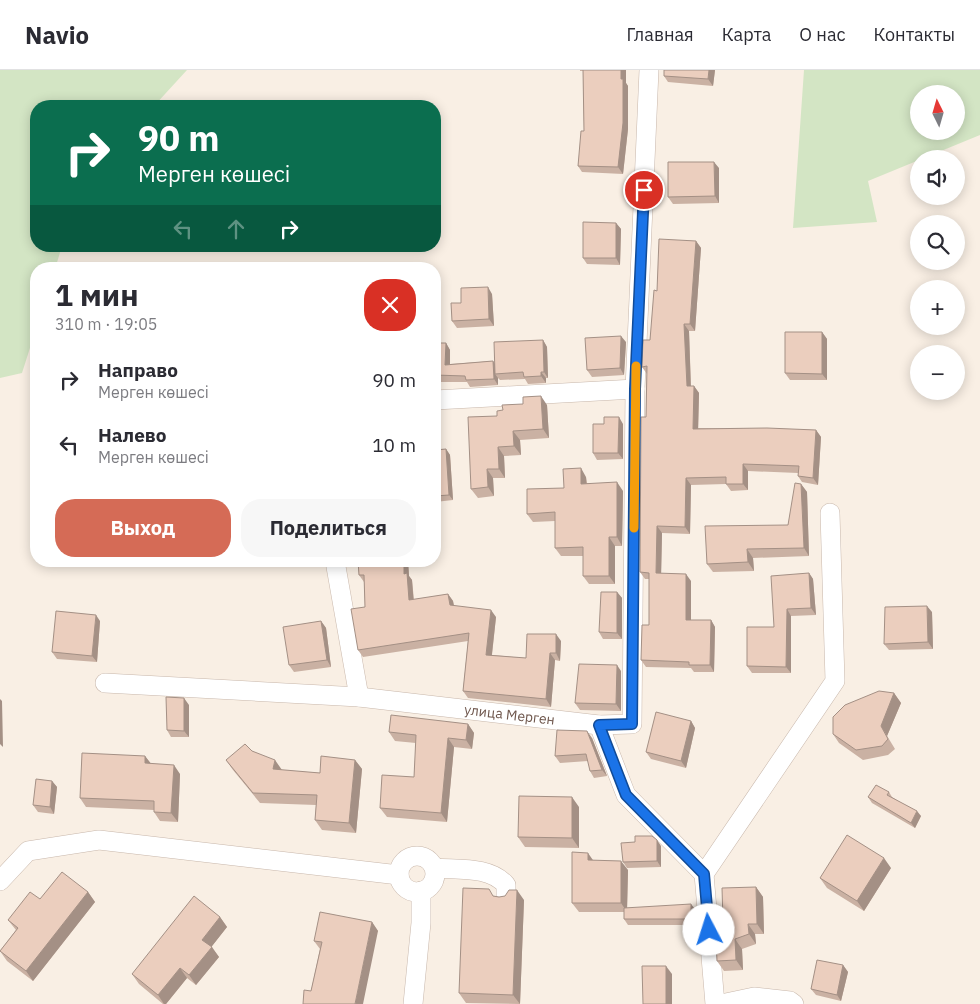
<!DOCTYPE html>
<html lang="ru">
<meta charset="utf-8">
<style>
body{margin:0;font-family:"IBM Plex Sans",sans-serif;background:#f7f7f7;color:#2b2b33;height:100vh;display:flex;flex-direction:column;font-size:19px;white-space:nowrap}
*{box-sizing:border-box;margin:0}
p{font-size:16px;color:#7c7c81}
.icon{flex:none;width:28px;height:28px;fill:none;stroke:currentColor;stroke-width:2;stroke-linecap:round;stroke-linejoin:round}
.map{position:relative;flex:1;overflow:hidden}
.side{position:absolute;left:30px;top:192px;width:411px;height:305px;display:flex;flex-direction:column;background:#fff;border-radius:20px;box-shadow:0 2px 12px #0003}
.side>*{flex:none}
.hud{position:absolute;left:30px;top:30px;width:411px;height:152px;border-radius:20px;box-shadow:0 2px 12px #0003;background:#0b6e4f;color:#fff;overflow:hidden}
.needle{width:32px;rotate:355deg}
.tools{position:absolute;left:910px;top:15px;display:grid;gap:10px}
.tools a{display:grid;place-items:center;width:55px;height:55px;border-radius:50%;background:#fff;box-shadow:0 2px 12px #0003;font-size:25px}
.pin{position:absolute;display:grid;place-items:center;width:42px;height:42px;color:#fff;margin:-21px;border:2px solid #fff;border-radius:50%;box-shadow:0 1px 5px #0007}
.me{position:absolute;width:55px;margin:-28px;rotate:355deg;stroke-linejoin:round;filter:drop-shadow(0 0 4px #0008)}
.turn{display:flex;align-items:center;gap:18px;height:105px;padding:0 25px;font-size:22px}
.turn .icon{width:65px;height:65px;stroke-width:2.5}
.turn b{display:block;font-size:35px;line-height:42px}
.lanes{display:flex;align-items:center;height:48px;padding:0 25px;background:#0003;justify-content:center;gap:25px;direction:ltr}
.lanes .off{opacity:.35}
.round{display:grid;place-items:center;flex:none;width:52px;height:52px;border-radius:20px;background:#f7f7f7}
.summary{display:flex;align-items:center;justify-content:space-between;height:85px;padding:0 25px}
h1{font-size:30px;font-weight:700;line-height:38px}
.primary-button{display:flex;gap:10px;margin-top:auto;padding:10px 25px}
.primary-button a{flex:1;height:58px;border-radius:20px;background:#d56b56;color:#fff;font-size:20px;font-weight:700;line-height:58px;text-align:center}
.primary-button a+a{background:#f7f7f7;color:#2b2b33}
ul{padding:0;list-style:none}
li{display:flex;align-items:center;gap:15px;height:65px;padding:0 25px}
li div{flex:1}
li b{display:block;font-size:19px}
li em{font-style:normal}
header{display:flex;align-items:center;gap:30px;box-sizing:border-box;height:70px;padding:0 25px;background:#fff;border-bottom:1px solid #e1e1e2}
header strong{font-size:24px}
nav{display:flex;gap:28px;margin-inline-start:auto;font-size:18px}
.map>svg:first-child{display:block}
</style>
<header>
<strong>Navio</strong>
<nav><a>Главная</a><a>Карта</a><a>О нас</a><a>Контакты</a></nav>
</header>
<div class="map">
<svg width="980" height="934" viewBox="0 0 980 934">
<rect width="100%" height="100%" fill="#f9efe4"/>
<!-- green -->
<path fill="#d3e5c4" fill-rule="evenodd" d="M0 0H187L154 36H36V176H62L55 199H36V259L22 303 0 308Z
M804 0H980V65L868 111 877 152 793 158ZM919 24H956V61H919Z"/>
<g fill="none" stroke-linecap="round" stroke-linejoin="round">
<defs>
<g id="minor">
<path d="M435 330 635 319"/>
<path d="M335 491 359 627"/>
<path id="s1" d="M105 613 359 627 599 655 632 654 635 319 649 0"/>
<path d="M599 655 626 725 704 804 715 934"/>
<circle cx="417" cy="804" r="18"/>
<path d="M435 798C459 800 490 796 506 815V826"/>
<path d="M704 804 835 611 830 443"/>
<path d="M0 811 28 781 99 770 399 805"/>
<path d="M413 934 421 853V821"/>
<path d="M721 934 754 927 790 931 794 934"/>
</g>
</defs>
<!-- minor casing -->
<use href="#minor" stroke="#c8b7ab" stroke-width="20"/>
<!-- minor -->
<use href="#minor" stroke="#fff" stroke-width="19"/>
</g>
<!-- wall -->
<path fill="#cab1a3" d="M580 0H626V13L628 16V59L623 104 582 102 578 96 584 61 583 1H580Z
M715 0 713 16 668 12 664 6Z
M719 98V133L673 134 668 127Z
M616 153 621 159 620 195 587 194 583 188Z
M696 171 701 178 695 261H689L691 316H694L699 323 698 358 816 360 821 367 818 415 802 412 798 406V403L748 401V420L731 421 726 414 691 415 690 464 662 463 661 503 691 511V550H711L715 557 714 602H694L691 598 646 597 641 590 649 555V509H645L640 502 646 347 647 304 642 297 650 270 657 221Z
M492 224 494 256 457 258 452 251 461 233Z
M822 262 827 269V310H790L785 303Z
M543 270 547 277 548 308H546V313L528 314 525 309 500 310 498 308V315L470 317 467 312H435V273H446L450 280V294L493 291 495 294Z
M626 272 624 305 592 307 587 300Z
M547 335 549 368 520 370 521 385 504 386 505 408H493L494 426 478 428 471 419 497 346 503 340Z
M623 354V389L597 390 593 383Z
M446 379 450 385 453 430 435 432V380Z
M586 407 587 413 623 421 622 476H615V514H589L583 506V486H561L555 478V451L533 452 527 444 564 418Z
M801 414 807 422 809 486 753 488 754 501 713 502 707 494 788 455Z
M358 491H408L409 506 412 510 414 530 448 524 453 531 454 536 496 547 492 585 526 588 561 571 560 591 555 590 551 637 468 628 463 621 468 571 363 587 358 580 365 537 364 512 359 505Z
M809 503 813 509 816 545 791 546V603H752L747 596 774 557Z
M617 522 622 528V569H603L599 562Z
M932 542 933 579 889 580 884 574Z
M100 551 97 592 57 589 52 582Z
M321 551 326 558 331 597 294 602 289 595Z
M621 601V641L580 640 575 633Z
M894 623 901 633 887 666 895 679 888 685 863 690 839 673 833 664Z
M189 635V667H171L167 660Z
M691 651 695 658 686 698 651 689 646 682Z
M468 654 474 663 472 679 454 677 447 752 387 747 380 738 414 707 416 673 395 671 389 662Z
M592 668 607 706 594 708 590 701 588 691 560 693 555 686Z
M252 681 281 700 320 703 355 690 362 699 356 763 322 760 315 750 316 735 260 733 233 700 226 690Z
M145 686 151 694 180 704 178 752 160 751 154 742V740L86 737 80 728Z
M52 711 57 717 54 744 38 742 33 735Z
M889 722 892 727 921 746 915 758 872 733 868 727Z
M579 737V778L525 777 518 767Z
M661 776V797L627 798 623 792Z
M593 790 628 800 627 838 695 839V855H628L624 849V842H579L572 833Z
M891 798 864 841 827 818 820 808Z
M756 817 763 827 764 864H755L756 874 742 879 743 900 724 901 717 891 723 851Z
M88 822 95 832 33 911 7 891 0 881 16 860 8 850 40 829Z
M493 826 499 827 524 830 520 934 466 933 459 923Z
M220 847 227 857 211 877 219 887 196 915 187 908 166 934H163L139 914 132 904Z
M372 852 378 861 311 921 320 879 314 871Z
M843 895 848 902 841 931 816 925 811 919Z"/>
<!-- shaded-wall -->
<path fill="#a49085" d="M621 0H626V13L628 16V59L623 104 618 97Z
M709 0H715L713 16 708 9Z
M714 92 719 98V133L715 126Z
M616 153 621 159 620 195 616 188Z
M696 171 701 178 695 261 690 254Z
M488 217 492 224 494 256 489 249Z
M684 254 689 261 691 323 687 316Z
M822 262 827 269V310L822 304Z
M621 266 626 272 624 305 620 298Z
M543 270 547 277 548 308 544 302Z
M446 273 450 280V302L445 295Z
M493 291 497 298 495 304 498 308V315L494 309Z
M541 302 546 308V313L541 306Z
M694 316 699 323 698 365 693 359Z
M541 326 547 335 549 368 543 359Z
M619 347 623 354V389L618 383Z
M816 360 821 367 818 415 813 408Z
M513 361 520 370 521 385 514 376Z
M498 377 504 386 505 408 499 399Z
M446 379 450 385 453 430 449 425Z
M743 394 748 401V420L743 414Z
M581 398 586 407 587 422 581 414Z
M487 399 493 408 494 426 488 417Z
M686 408 691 415 690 464 685 457Z
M617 412 623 421 622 476 617 467Z
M801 414 807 422 809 486 804 478Z
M657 456 662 463 661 510 656 503Z
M609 467 615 476V514L609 506Z
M747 479 753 488 754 501 748 492Z
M404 491H408L409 506 412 510 414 537 409 530 404 504Z
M809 503 813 509 816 545 811 538Z
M686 504 691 511V557L686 550Z
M617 522 622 528V569L617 563Z
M448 524 453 531 455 542 450 535Z
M927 536 932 542 933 579 928 572Z
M787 539 791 546V603L786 597Z
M491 540 496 547 491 592 486 585Z
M96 545 100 551 97 592 92 586Z
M711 550 715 557 714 602 710 595Z
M321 551 326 558 331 597 327 590Z
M556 564 561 571 560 591 556 583Z
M550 583 555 590 551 637 546 629Z
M617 595 621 601V641L616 634Z
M894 623 901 633 887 666 895 679 881 656Z
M184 628 189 635V667L184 661Z
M0 629 2 631 3 677 0 674Z
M691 651 695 658 686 698 681 691Z
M468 654 474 663 472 679 466 670Z
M587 661 592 668 607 706 602 700Z
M448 668 454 677 447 752 441 743Z
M145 686 152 695 145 693Z
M275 690 282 700 273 699Z
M355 690 362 699 356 763 349 753Z
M174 695 180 704 178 752 171 743Z
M52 711 57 717 54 744 50 737Z
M572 727 579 737V778L572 768Z
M917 741 921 746 915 758 911 753Z
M657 770 661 776V797L657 791Z
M588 783 595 793 588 790Z
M884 788 891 798 864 841 857 831Z
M621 791 628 800 627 842 621 833Z
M756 817 763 827 764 864 757 854Z
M517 820 524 830 520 934 513 925Z
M88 822 95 832 33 911 26 901Z
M691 834 695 839V855L691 849Z
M220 847 227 857 209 880 202 870Z
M372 852 378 861 363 934H355Z
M748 854 755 864 756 874 749 864Z
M735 869 742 879 743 900 736 890Z
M212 877 219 887 196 915 189 905Z
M843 895 848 902 841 931 837 925Z
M666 896 672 904V934H666Z
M180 898 187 908 166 934H164L158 925Z"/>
<!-- building -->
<path fill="#ebcebe" stroke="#a49085" d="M583 0H621V9H623V53L618 97 578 96 581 61H584Z
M664 0H709L708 9 664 6Z
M668 92H714L715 126 668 127Z
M583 152 616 153V188H583Z
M659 169 696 171 690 254H684L687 316H694L693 359 767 358 816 360 813 408 798 406 799 396 743 394V414H726V407L686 408 685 457 657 456 656 503 686 504V550H711L710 595H689V592L641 590 642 555H649V503L640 502 641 347H646L647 296 642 297 643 270H650L654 220 657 221Z
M488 217 489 249 452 251 451 233H461V218Z
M785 262H822V304L785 303Z
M621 266 620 298 587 300 585 268Z
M543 270 544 302H541V306L524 307 523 302 495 304 494 272Z
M435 273H446L445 295 493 291 494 309 466 310 465 306 435 305Z
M541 326 543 359 513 361 514 376 498 377 499 399H487L488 417 471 419 468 347 497 346V341L503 340 502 335 523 334V327Z
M604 347H619L618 383H593V354H604Z
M446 379 449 425 435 426V380Z
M581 398V414L617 412V467H609V506H583V477L555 478V442L527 444V419L564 418 563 399Z
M795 413 801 414 804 478 747 479 748 492 707 494 705 456 788 455Z
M358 491H404V504L407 503 409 530 448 524 450 535 491 540 486 585 526 588 527 564H556V583H550L546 629 463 621 469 563 358 580 351 539 365 537 364 505H359Z
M809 503 811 538 787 539 786 597 747 596V557H774L771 506Z
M601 522H617V563L599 562Z
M927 536 928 572 884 574 885 537Z
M56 541 96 545 92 586 52 582Z
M321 551 327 590 289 595 283 557Z
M579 594 617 595 616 634 575 633Z
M879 621 894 623 881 656 888 669 882 676 856 680 833 664V647L845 635Z
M166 627 184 628V661L167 660Z
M656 642 691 651 681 691 646 682Z
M391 645 468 654 466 670 448 668 441 743 380 738 382 705 414 707 416 665 389 662Z
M557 660 587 661 602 700 590 701 586 684 555 686Z
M245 674 252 681 275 690 273 699 320 703 321 686 355 690 349 753 315 750 317 725 253 723 226 690Z
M82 683 145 686V693L174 695 171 743 154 742V731L80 728Z
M36 709 52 711 50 737 33 735Z
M876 715 889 722 887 725 917 741 911 753 868 727Z
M519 726 572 727V768L518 767Z
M847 765 884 788 857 831 820 808Z
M635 766H652L657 770V791L623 792 621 773 635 772Z
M572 782 588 783V790L621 791V833H572Z
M62 802 88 822 26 901 0 881 18 858 8 850 30 822 40 829Z
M756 817 757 854H748L749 864 735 869 736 890 717 891 715 851H723L722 818Z
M463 818 489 819 493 826 499 827 505 826 509 820H517L513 925 459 923Z
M194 826 220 847 202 870 212 877 189 905 180 898 158 925 132 904Z
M691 834V849H624V838Z
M320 842 372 852 355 934H303L304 920 311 921 322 872 314 871Z
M817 890 843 895 837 925 811 919Z
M642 896H666V934H643Z"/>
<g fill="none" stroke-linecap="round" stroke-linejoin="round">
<defs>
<path id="route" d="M644 120 635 319 632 654 599 655 626 725 704 804 709 860"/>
</defs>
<!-- route casing -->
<use href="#route" stroke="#114b97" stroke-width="12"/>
<!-- route -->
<use href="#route" stroke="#1a73e8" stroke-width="9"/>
<!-- slow -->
<path stroke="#f59e0b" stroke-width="9" d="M634 458 636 296"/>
</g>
<g text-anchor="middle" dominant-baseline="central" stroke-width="4" stroke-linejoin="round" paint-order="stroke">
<!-- street labels -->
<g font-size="14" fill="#6e564c" stroke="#fdf4e9">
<text stroke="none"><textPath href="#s1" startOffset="406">улица Мерген</textPath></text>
</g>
</g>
</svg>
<div class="tools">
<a><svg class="needle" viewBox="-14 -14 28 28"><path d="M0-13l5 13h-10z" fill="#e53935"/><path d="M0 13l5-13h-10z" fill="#7c7c81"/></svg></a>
<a><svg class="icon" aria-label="sound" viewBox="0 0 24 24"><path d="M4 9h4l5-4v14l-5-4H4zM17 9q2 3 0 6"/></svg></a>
<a><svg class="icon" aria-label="search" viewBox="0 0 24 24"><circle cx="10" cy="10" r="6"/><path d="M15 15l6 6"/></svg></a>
<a>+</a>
<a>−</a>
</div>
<div class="pin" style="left:644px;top:120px;background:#d93025"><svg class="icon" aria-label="arrive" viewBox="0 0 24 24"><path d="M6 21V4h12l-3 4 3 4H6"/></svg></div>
<svg class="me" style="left:709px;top:860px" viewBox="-20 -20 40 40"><circle r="19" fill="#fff"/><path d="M0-13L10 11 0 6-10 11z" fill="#1a73e8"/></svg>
<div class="hud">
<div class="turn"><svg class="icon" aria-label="right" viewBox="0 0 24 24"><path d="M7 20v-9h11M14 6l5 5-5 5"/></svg><div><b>90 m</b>Мерген көшесі</div></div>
<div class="lanes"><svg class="icon off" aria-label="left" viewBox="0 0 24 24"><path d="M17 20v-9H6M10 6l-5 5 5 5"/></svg><svg class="icon off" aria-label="ahead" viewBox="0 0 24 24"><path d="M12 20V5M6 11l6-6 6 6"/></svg><svg class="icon" aria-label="right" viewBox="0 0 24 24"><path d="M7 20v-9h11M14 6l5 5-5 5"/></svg></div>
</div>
<section class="side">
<div class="summary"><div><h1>1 мин</h1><p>310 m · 19:05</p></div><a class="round" style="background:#d93025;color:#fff"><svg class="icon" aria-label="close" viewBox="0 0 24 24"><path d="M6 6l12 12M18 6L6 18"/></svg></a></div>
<ul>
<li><svg class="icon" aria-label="right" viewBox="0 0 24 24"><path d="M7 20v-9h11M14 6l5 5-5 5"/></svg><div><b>Направо</b><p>Мерген көшесі</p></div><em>90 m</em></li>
<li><svg class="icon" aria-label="left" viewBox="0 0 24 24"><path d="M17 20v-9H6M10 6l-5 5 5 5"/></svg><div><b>Налево</b><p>Мерген көшесі</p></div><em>10 m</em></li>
</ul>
<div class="primary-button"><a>Выход</a><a>Поделиться</a></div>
</section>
</div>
